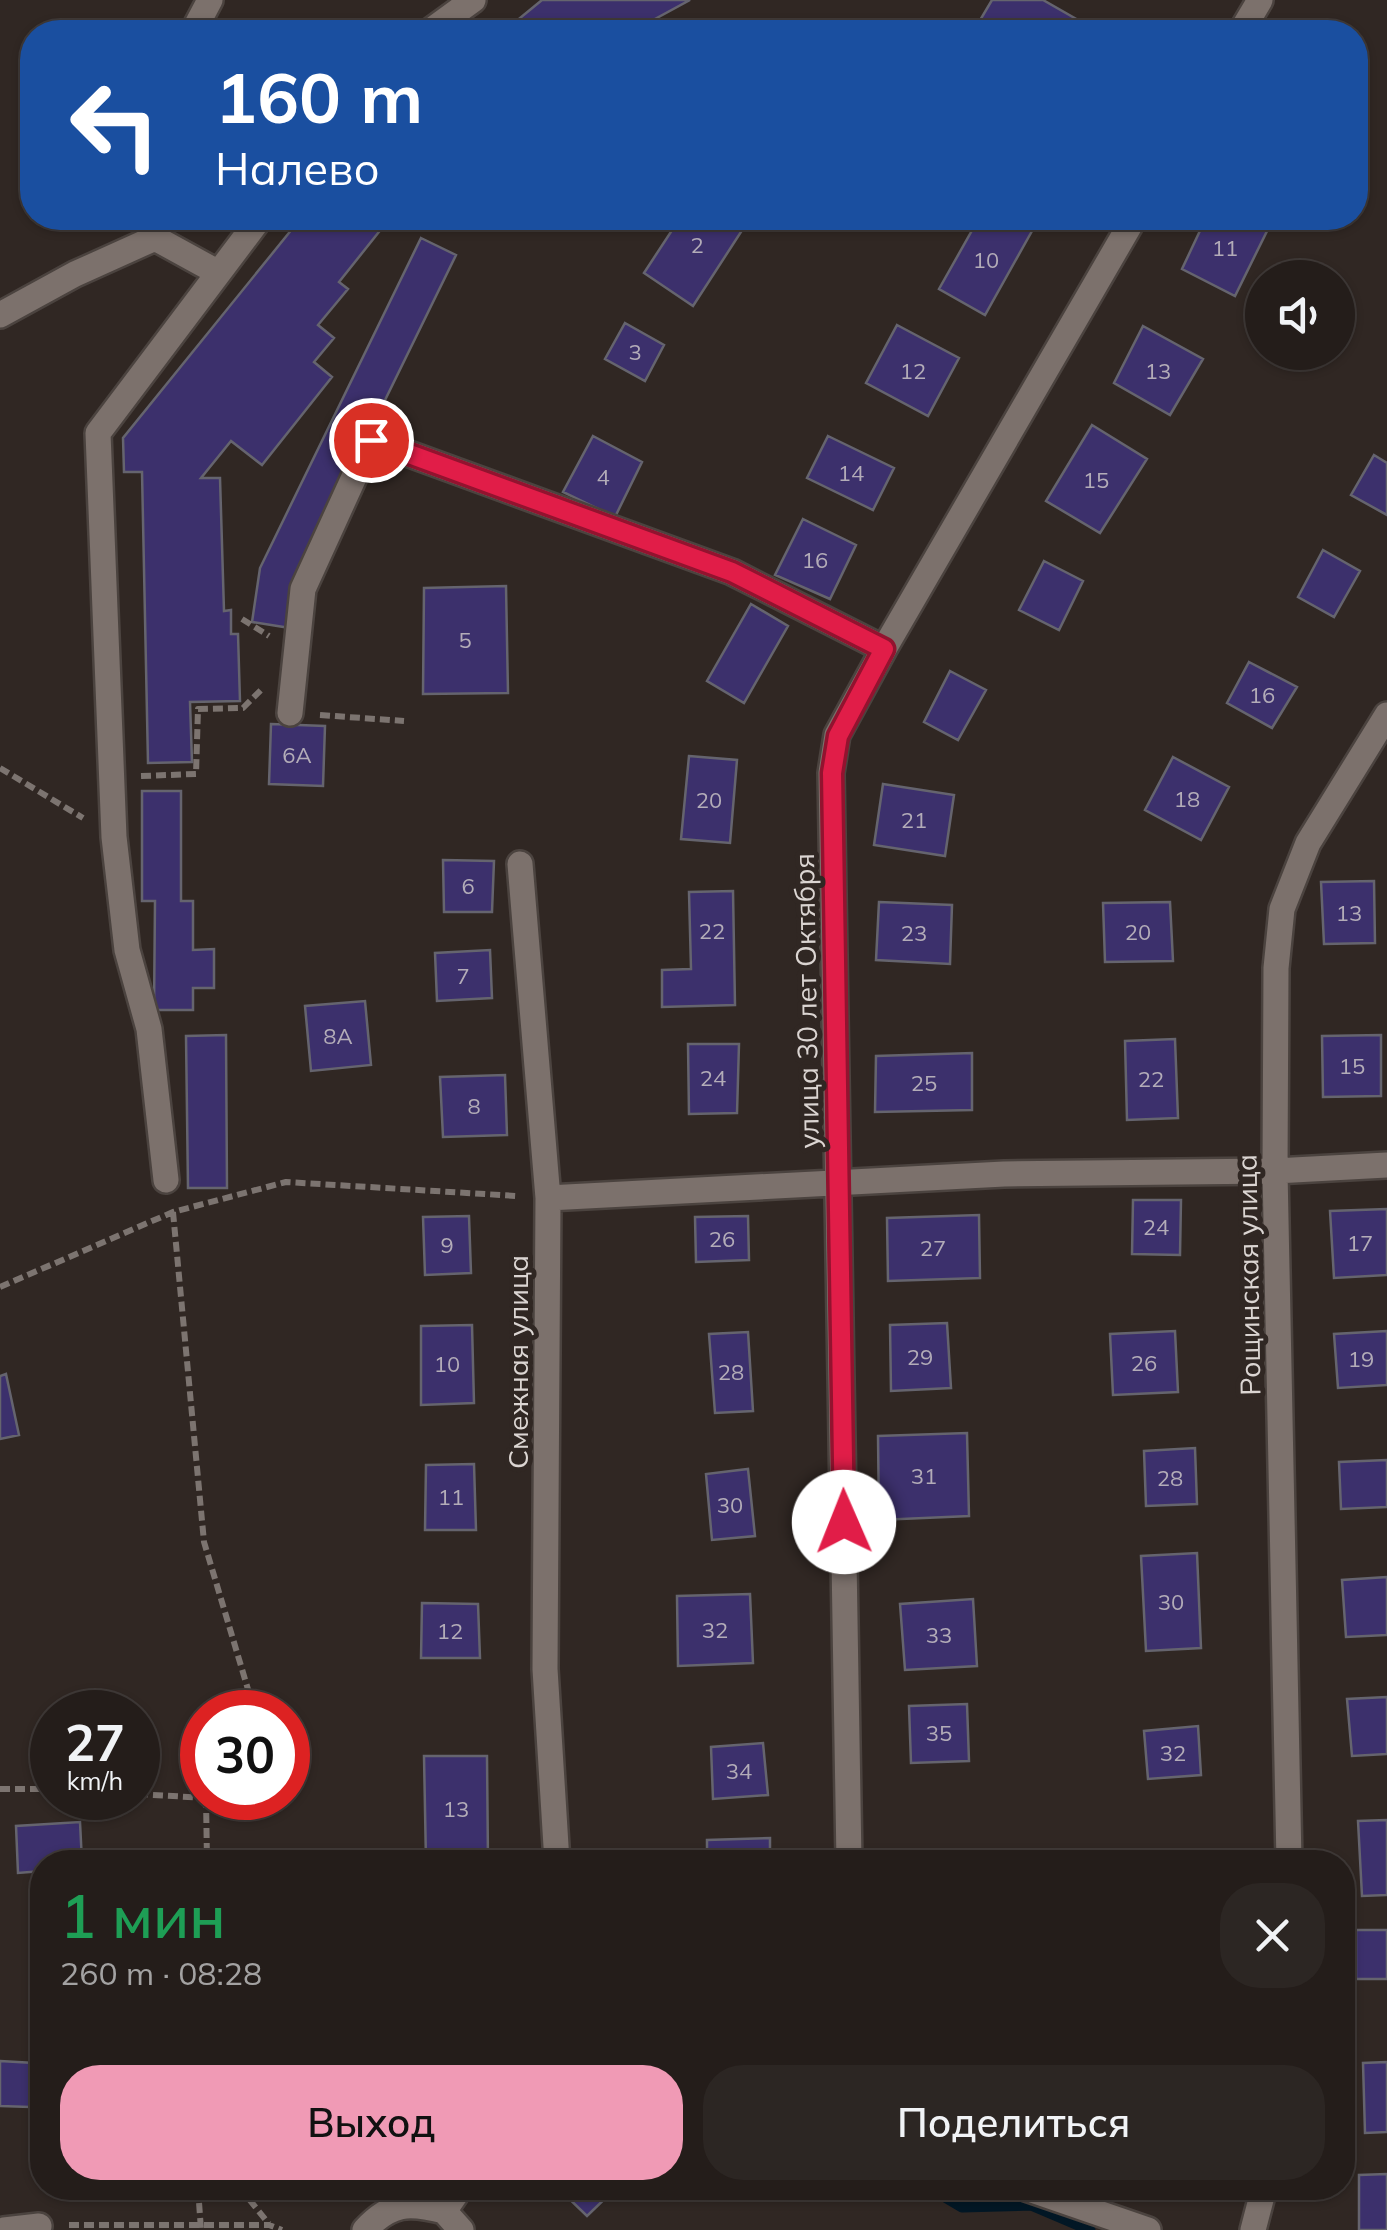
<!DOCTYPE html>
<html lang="ru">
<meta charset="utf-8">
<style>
body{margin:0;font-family:Mulish,sans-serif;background:#2c2623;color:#f1f3f6;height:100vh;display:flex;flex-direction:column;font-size:38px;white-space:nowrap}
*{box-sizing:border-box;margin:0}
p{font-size:32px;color:#a3a2a2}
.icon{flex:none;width:55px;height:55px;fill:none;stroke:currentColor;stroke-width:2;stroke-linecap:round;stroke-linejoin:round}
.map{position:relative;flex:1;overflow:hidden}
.drawer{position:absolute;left:30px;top:1850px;width:1325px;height:350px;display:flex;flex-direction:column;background:#241d1a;border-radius:40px;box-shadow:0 2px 8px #0004,0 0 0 2px #413b39}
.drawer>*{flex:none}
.hud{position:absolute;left:20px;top:20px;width:1348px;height:210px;border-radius:40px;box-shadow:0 2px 8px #0004,0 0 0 2px #413b39;background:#1a4fa0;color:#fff;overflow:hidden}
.controls{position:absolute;left:1245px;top:260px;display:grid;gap:20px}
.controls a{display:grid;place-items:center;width:110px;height:110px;border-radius:50%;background:#241d1a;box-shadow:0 2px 8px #0004,0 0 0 2px #413b39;font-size:50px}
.speed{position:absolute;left:30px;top:1690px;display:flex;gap:20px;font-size:50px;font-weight:700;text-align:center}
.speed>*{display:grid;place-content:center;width:130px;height:130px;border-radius:50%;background:#241d1a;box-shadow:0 2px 8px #0004,0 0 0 2px #413b39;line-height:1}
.speed small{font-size:25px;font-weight:400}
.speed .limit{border:15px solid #d22;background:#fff;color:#111}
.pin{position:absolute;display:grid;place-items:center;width:85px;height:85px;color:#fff;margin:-42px;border:5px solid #fff;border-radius:50%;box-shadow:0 2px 10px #0007}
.me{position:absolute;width:110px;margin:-55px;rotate:359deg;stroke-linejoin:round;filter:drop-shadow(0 0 8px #0008)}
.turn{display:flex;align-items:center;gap:35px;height:210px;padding:0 30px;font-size:45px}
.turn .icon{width:130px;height:130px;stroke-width:2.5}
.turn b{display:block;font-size:70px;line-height:85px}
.round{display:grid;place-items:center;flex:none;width:105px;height:105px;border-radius:40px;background:#2c2623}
.overview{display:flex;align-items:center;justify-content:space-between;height:170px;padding:0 30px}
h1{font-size:60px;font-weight:600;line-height:75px;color:#1e9e55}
.action{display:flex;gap:20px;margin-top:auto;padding:20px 30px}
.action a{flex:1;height:115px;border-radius:40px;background:#f09ab5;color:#111;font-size:40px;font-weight:600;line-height:115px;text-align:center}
.action a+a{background:#2c2623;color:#f1f3f6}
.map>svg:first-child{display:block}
</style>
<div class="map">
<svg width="1387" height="2230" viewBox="0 0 1387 2230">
<rect width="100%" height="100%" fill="#302723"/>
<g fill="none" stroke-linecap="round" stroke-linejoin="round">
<!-- stream -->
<path stroke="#021725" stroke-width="11" d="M930 2188 962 2207 1031 2205 1090 2230"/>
</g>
<!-- building -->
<path fill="#3c306c" stroke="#65646e" stroke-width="2.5" d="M542 0H690L631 32H503Z
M992 0H1043L1099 32H973Z
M301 218H390L339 282 348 289 318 325 334 338 314 362 332 377 262 465 231 441 201 478H220L224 611 231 610V634H238L240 701 190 702 192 762 148 763 142 472H124L123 438Z
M680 218H750L693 306 644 273Z
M979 218H1009L1032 231 985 315 939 289Z
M1206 218H1249L1269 227 1235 296 1182 269Z
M421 238 456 255 297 580 290 628 252 622 260 568Z
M625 323 664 345 645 381 605 359Z
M897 325 959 358 928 416 866 383Z
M1143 326 1203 359 1170 415 1114 383Z
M1092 425 1147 459 1100 533 1046 501Z
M593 436 642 462 615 517 563 492Z
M828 436 894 468 873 510 807 478Z
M1374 455 1387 463V515L1351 495Z
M803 519 856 545 830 599 775 575Z
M1323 550 1360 571 1334 617 1298 597Z
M1044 561 1083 581 1059 630 1019 610Z
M506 586 508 693 423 694 424 588Z
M751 604 788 626 744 703 707 681Z
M1249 662 1297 687 1272 728 1227 703Z
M950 671 986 690 958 740 924 722Z
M271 724 325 726 323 786 269 784Z
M689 756 737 760 730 843 681 839Z
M1173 757 1229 787 1201 840 1145 810Z
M883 784 954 795 945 856 874 845Z
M142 791H181V901H193V950L214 949V988H193V1010H154L155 901H142Z
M443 860 494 861 492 912H444Z
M1374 881 1375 943 1324 944 1321 882Z
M733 891 735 1005 662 1007V970L691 969 689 892Z
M879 902 952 905 950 964 876 960Z
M1170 902 1173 961 1105 962 1103 903Z
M490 950 492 998 437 1001 435 953Z
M365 1001 371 1065 311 1071 305 1006Z
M226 1035 227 1188H188L186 1036Z
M1381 1035V1096L1323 1097 1322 1036Z
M1175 1039 1178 1118 1127 1120 1125 1041Z
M688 1044H739L737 1113 689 1114Z
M972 1053V1110L875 1112 876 1056Z
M505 1075 507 1135 443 1137 440 1077Z
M1133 1200H1181L1180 1255 1132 1254Z
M1387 1209V1275L1334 1278 1330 1211Z
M979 1215 980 1278 888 1281 887 1218Z
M469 1216 471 1273 425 1275 423 1217Z
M748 1216 749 1260 696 1262 695 1217Z
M947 1323 951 1388 891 1391 890 1325Z
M472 1325 474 1403 421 1405V1326Z
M1175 1331 1178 1392 1113 1395 1110 1334Z
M1387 1331V1385L1338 1388 1334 1334Z
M748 1332 753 1411 715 1413 709 1334Z
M6 1374 19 1435 0 1439V1376Z
M967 1433 969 1516 879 1520 878 1436Z
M1195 1448 1197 1504 1146 1506 1144 1451Z
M1387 1460V1507L1341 1509 1339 1462Z
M474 1464 476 1530H425L426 1465Z
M748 1469 755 1536 712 1540 706 1474Z
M1197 1553 1201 1648 1146 1651 1141 1556Z
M1387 1577V1635L1346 1637 1342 1580Z
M750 1594 753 1663 678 1666 677 1596Z
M973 1599 977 1666 905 1670 900 1604Z
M422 1603 478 1604 480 1658H421Z
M1387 1697V1754L1352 1756 1347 1699Z
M967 1704 969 1761 911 1763 909 1706Z
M1198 1726 1201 1775 1148 1779 1144 1731Z
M763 1743 768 1795 713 1799 711 1747Z
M424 1756H487L488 1862H426Z
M1387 1820V1895L1362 1896 1358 1821Z
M80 1822 82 1862H42V1871L18 1873 16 1826Z
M770 1838V1862H707V1840Z
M1041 1855 1121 1857V1862H1041Z
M1356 1930H1387V1979H1356Z
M0 2061 34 2063 30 2107 0 2106Z
M1387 2062V2132L1365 2133 1363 2063Z
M1387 2174V2230H1359V2175Z
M558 2188H616L587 2216Z"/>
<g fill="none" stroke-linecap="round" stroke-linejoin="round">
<defs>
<path id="minor" d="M193 32 210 0
M429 32 473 0
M1241 32 1260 0
M0 315 75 274 155 238 217 272
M290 713 303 589 371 440 732 572 884 649
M520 864 548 1198 545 1669 557 1862
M166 1180 149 1029 127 950 114 837 98 433 260 218
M548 1198 1004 1174 1275 1171 1387 1165
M849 1862 831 773 837 735 884 649 1134 218
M1289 1862 1275 1171 1276 968 1282 909 1308 843 1387 715
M1026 2188 1148 2230
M444 2211 460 2188
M444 2211 461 2230
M4 2230 39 2226
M365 2230C391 2202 409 2202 444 2211
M1253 2230 1264 2188"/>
</defs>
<!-- minor casing -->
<use href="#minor" stroke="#4b433f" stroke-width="30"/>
<!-- path -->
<path stroke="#7c7470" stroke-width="6" stroke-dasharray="10 5" stroke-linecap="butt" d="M242 619 269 636
M320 715 404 721
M0 768 83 818
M141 776 196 774 198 709 243 708 262 689
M173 1212 204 1542 250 1696 249 1712
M0 1287 173 1212 286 1182 517 1196
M0 1789H52
M138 1794 206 1798
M206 1798 207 1862
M198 2188 201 2230
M240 2188 269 2224
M69 2225H269L282 2230"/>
<!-- minor -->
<use href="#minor" stroke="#7c716c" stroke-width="25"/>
</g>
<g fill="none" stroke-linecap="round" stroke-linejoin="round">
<defs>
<path id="route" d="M371 440 732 572 884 649 838 736 832 773 844 1522"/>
</defs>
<!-- route casing -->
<use href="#route" stroke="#92132f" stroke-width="25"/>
<!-- route -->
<use href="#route" stroke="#e11d48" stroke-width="18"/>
</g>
<g text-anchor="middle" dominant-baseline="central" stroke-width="10" stroke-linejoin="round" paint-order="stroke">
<!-- number labels -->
<g font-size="22" fill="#b3acb8">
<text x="697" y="245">2</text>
<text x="1225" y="248">11</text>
<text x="986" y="260">10</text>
<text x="635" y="352">3</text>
<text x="913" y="371">12</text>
<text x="1158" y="371">13</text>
<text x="851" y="473">14</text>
<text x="603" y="477">4</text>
<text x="1096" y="480">15</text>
<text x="815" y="560">16</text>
<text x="465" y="640">5</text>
<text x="1262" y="695">16</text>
<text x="297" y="755">6А</text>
<text x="1187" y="799">18</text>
<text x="709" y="800">20</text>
<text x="914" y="820">21</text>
<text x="468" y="886">6</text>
<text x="1349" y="913">13</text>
<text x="712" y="931">22</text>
<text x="1138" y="932">20</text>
<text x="914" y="933">23</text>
<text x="463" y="976">7</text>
<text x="338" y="1036">8А</text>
<text x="1352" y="1066">15</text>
<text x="713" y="1078">24</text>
<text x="1151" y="1079">22</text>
<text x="924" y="1083">25</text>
<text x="474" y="1106">8</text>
<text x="1156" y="1227">24</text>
<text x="722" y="1239">26</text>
<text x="1360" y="1243">17</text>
<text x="447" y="1245">9</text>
<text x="933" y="1248">27</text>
<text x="920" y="1357">29</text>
<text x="1361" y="1359">19</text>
<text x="1144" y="1363">26</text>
<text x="447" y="1364">10</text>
<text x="731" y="1372">28</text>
<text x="924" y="1476">31</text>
<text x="1170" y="1478">28</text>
<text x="451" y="1497">11</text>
<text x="730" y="1505">30</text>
<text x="1171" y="1602">30</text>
<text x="715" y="1630">32</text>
<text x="450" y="1631">12</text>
<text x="939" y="1635">33</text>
<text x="939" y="1733">35</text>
<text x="1173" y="1753">32</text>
<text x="739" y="1771">34</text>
<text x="456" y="1809">13</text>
</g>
<!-- street labels -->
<g font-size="28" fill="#dbd5d2" stroke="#302723">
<text transform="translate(806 1001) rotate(-91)">улица 30 лет Октября</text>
<text transform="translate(1248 1275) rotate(-91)">Рощинская улица</text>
<text transform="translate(517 1362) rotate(-90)">Смежная улица</text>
</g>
</g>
</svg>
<div class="controls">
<a><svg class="icon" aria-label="sound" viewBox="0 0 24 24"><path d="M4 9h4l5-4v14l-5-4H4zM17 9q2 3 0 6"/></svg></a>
</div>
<div class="speed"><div>27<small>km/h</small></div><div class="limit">30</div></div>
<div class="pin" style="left:371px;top:440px;background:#d93025"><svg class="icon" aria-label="arrive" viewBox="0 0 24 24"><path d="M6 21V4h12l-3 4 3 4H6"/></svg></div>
<svg class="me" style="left:844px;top:1522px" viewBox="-20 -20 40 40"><circle r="19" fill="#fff"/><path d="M0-13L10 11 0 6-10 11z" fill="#e11d48"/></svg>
<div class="hud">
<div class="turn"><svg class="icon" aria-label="left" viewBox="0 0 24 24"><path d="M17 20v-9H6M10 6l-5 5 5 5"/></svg><div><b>160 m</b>Налево</div></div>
</div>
<section class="drawer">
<div class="overview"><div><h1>1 мин</h1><p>260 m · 08:28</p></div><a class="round"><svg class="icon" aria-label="close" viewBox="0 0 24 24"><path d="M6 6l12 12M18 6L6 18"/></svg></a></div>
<div class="action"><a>Выход</a><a>Поделиться</a></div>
</section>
</div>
